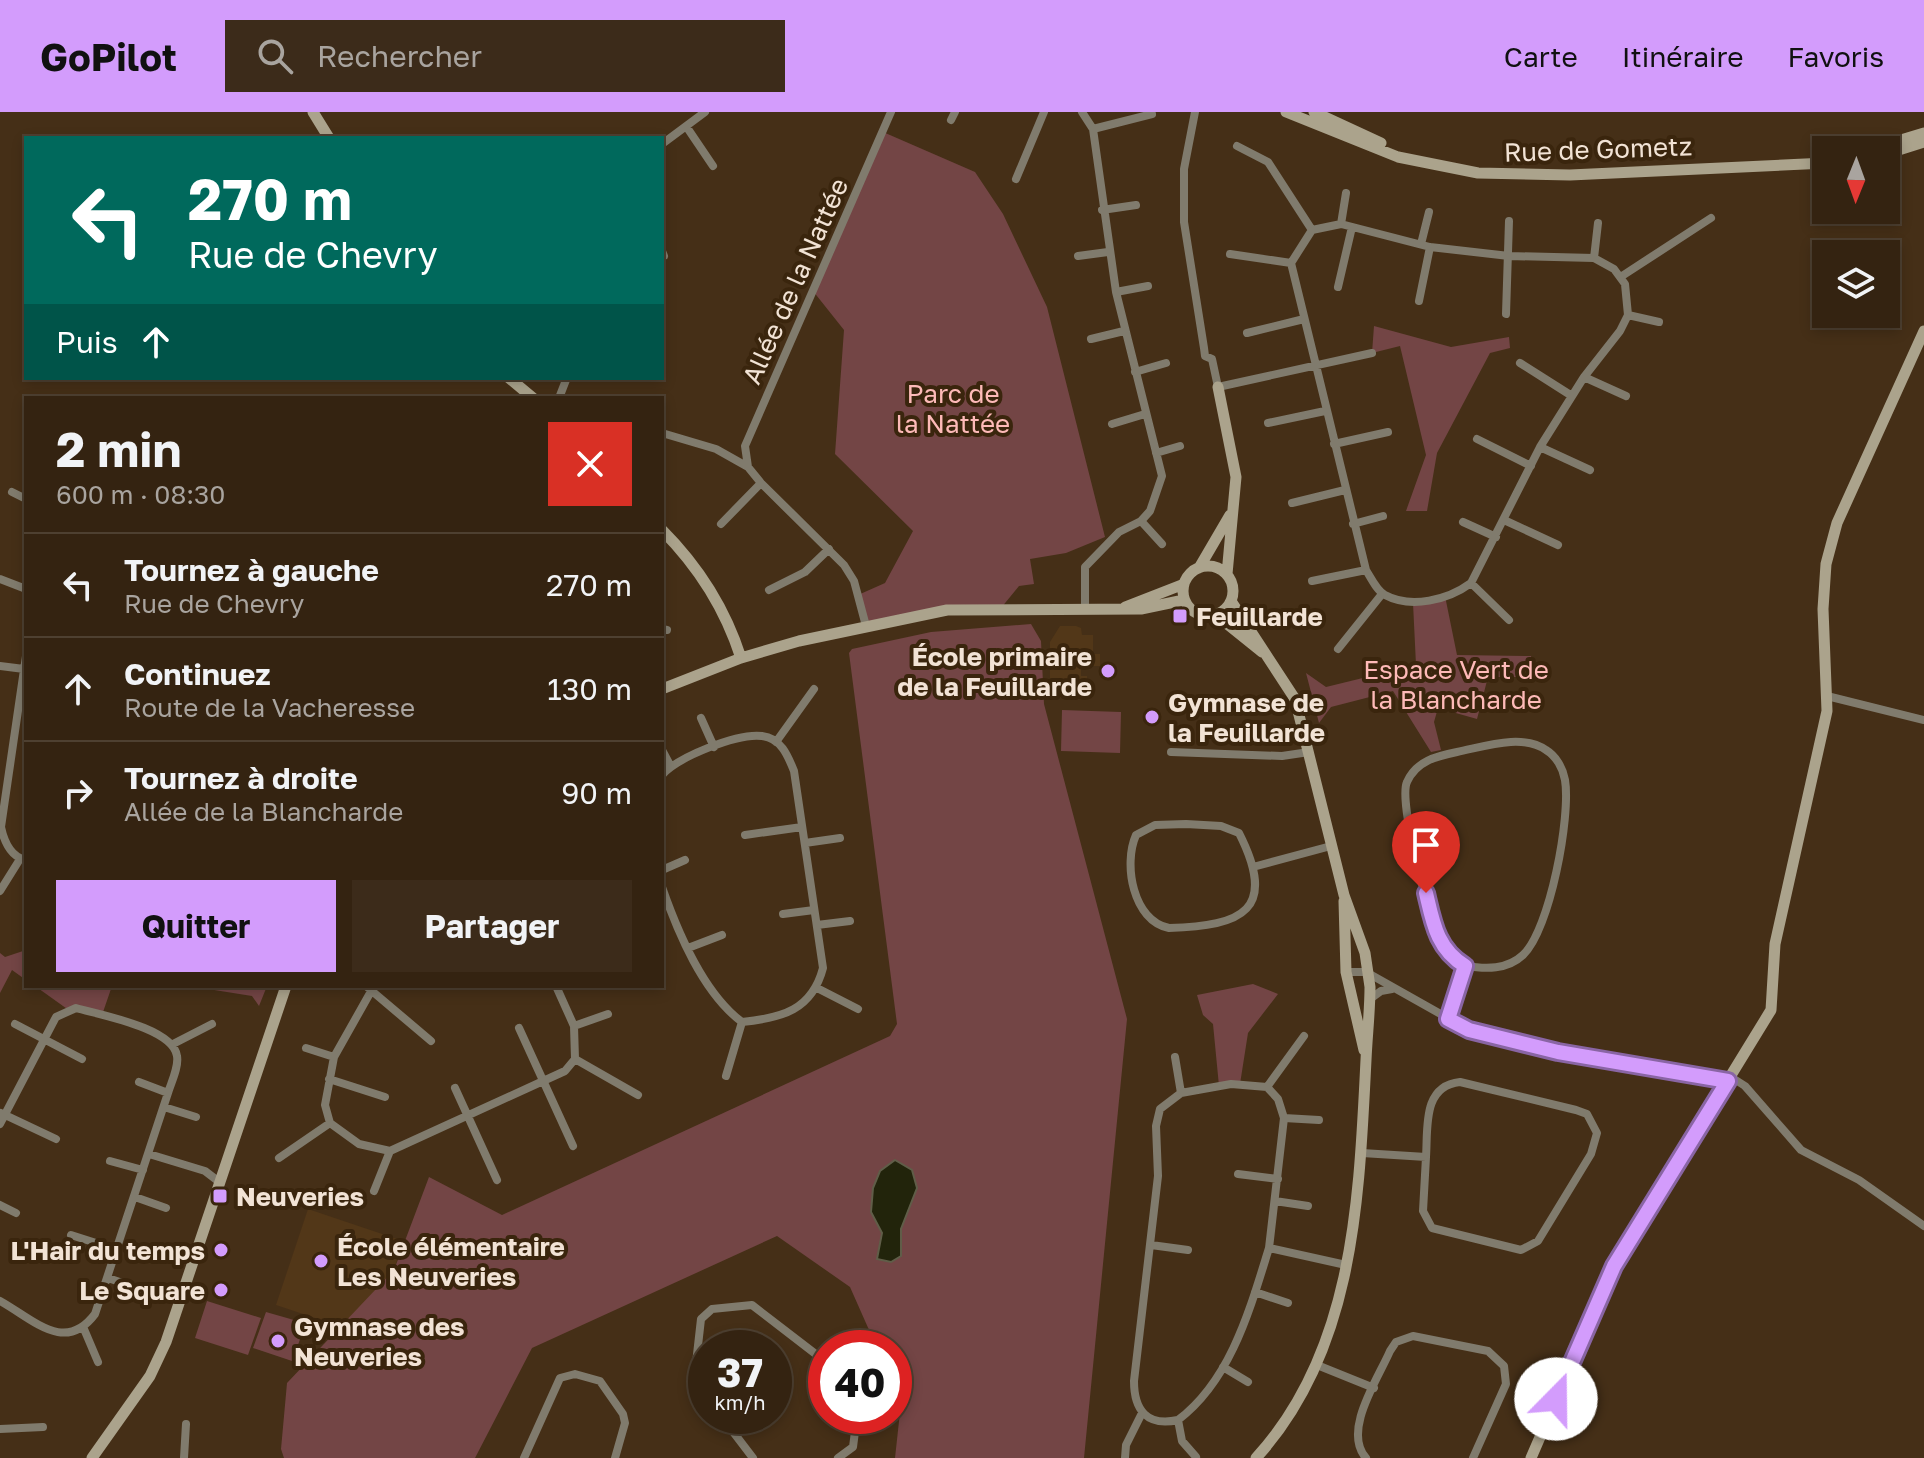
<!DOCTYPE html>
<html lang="fr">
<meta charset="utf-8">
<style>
body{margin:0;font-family:"Golos Text",sans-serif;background:#3c2b1a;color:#f1f3f6;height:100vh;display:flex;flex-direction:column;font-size:30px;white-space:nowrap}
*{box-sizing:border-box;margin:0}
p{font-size:26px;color:#a9a49f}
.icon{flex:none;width:44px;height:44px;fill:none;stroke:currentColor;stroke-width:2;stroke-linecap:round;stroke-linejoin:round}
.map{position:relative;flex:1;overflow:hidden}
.details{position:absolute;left:24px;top:284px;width:640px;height:592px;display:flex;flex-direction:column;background:#342311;border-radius:0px;box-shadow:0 4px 12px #0003,0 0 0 2px #4e4031}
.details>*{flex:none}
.top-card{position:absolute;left:24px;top:24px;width:640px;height:244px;border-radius:0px;box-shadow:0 4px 12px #0003,0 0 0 2px #4e4031;background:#00695c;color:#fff;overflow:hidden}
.needle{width:52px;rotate:181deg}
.tools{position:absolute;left:1812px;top:24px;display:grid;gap:16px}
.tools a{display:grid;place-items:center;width:88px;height:88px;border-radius:0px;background:#342311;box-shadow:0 4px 12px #0003,0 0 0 2px #4e4031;font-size:40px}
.speed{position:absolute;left:688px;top:1218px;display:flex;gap:16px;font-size:40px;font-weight:700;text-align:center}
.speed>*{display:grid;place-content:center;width:104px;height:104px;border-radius:50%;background:#342311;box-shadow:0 4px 12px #0003,0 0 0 2px #4e4031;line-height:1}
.speed small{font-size:20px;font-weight:400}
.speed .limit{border:12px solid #d22;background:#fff;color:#111}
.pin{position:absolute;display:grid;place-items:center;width:68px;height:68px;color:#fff;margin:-82px -34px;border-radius:50% 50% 50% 0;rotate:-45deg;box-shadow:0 0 8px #0007}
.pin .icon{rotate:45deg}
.me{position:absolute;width:88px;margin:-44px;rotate:22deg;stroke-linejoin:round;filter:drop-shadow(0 0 6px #0008)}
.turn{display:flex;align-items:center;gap:28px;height:168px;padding:0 32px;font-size:36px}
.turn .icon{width:104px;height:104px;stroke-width:2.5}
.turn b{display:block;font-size:56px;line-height:68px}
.then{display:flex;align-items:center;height:76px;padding:0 32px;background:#0003;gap:16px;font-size:30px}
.round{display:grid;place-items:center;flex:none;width:84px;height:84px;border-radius:0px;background:#3c2b1a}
.overview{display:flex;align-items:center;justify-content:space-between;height:136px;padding:0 32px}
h1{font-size:48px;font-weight:700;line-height:60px}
.primary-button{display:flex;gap:16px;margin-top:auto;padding:16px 32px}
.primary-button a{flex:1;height:92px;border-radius:0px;background:#d39cfc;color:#111;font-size:32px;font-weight:700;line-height:92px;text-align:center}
.primary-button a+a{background:#3c2b1a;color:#f1f3f6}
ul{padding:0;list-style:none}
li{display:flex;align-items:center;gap:24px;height:104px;padding:0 32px;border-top:2px solid #4e4031}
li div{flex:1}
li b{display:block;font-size:30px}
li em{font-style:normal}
header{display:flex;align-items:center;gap:48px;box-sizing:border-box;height:112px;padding:0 40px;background:#d39cfc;color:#111}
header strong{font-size:38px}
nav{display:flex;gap:44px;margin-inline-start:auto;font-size:28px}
.search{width:560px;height:72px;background:#3c2b1a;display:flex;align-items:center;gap:20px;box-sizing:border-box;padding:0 28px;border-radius:0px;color:#a9a49f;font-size:30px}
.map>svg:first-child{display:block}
</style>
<header>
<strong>GoPilot</strong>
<div class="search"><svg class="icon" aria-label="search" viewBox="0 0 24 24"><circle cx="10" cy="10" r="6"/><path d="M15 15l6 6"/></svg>Rechercher</div>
<nav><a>Carte</a><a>Itinéraire</a><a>Favoris</a></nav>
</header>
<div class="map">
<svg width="1924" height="1346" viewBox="0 0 1924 1346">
<rect width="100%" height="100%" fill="#452f17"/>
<!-- built -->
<path fill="#523718" d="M1060 514H1076L1081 516 1082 523H1093V542H1100V554H1081V564H1087V568H1077L1076 587 1050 585V530Z
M308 1097 403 1129 394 1158 342 1215 276 1193Z"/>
<!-- green -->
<path fill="#734545" d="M883 20 975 60 1003 102 1047 195 1105 425 1066 441 1030 447 1034 472 1019 474 1001 496 866 514 858 483 885 471 913 419 835 342 844 218 813 179Z
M1374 214 1451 235 1509 225 1510 236 1490 241 1437 341 1427 399H1406L1426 343 1400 234 1372 241Z
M1445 484 1457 543 1531 544 1534 565H1488L1477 607 1438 596 1434 610 1441 638 1431 640 1393 579 1331 595 1319 611 1306 561 1326 575 1416 553 1413 491Z
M1031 512 1041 529 1044 592 1127 907 1084 1346H895L901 1291 894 1274V1236H877L850 1175 777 1124 532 1236 475 1346H284L281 1337 287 1271 394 1158 429 1065 502 1103 890 924 897 912 849 541 852 537 931 520Z
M1062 598 1121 600 1120 641 1061 639Z
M26 838V868L12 858 0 881V841L5 845Z
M1253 872 1278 882 1248 921 1240 972 1219 974 1213 912 1203 903 1197 883Z
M35 874H112L102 903 70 899Z
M189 874H267L259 894 252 884Z
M207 1189 261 1206 248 1243 195 1226Z
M266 1200 301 1210 297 1219 302 1222 292 1249 253 1236Z"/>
<!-- water -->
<path fill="#22240b" stroke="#605d48" stroke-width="2" d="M895 1048 912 1058 917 1076 901 1117V1144L891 1150 877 1147 882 1121 871 1100 873 1076 880 1059Z"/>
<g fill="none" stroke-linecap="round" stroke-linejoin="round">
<!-- street -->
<path stroke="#807b6d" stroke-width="8" d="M1082 0 1093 17 1116 180 1162 364 1150 399 1141 409 1119 420 1085 455V496
M1195 0 1184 57V110L1204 236 1205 244 1212 247 1218 275 1372 241
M951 8 955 0
M686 14 713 54
M1093 17 1152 2
M662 32 705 0
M1237 34 1268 50 1312 118
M1016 67 1044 0
M1102 98 1136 93
M1341 112 1430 135 1509 144 1594 146 1614 157 1625 172 1628 203 1620 219 1584 265 1540 335 1471 471C1448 488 1411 497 1385 483 1377 479 1371 466 1366 458L1291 151 1312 118Z
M1341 112 1346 81
M1421 132 1429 100
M662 139 664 144
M1230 142 1291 151
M1078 144 1108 140
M1594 146 1598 111
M1622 164 1711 106
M1338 175 1352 115
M1116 180 1148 174
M1419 189 1430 135
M1506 202 1509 109
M1628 203 1659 210
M1247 221 1304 207
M1091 227 1124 219
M1520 251 1572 284
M1135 260 1166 251
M1584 265 1626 284
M564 266H579
M559 286 566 268
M1268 311 1325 299
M1112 312 1145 302
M662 321 716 337 748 355
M1477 327 1531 354
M1334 332 1388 320
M1540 335 1590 358
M1156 341 1180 334
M12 380 26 387
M1292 391 1345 378
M1504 408 1558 433
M1141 409 1162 432
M1463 410 1496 425
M721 412 761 371
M1353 412 1383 404
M0 467 26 477
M1312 469 1366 458
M1471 471 1509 508
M769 478 805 460 829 437
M866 514 854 469 844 453 761 371 748 355 745 334 891 0
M662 517 667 518
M1338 537 1382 482
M26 544 1 715C4 729 11 745 26 748
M0 554 24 557
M1827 584 1924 608
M701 606 714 635
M776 630 814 577
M662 638 670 653
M1171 640 1282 644 1309 640
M662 663C678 645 737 621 762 624 781 626 788 644 794 659L823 856C812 898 782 906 742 910 703 881 678 821 662 775
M1186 712 1221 714 1239 721C1278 798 1243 814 1169 816 1133 809 1123 752 1136 723L1155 713Z
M745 723 802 715
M805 731 840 726
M1253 755 1331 734
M662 758 685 748
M0 779 20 747
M783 802 814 798
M817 813 850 809
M688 836 722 823
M1346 860H1366L1469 918 1558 940 1728 969
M366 874 431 929
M374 874 334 945 325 993 330 1011 359 1032 390 1039 565 959 575 947 574 914 556 874
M817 876 858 897
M1370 887 1381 879 1392 877
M1448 907 1465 854C1454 847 1445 841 1440 829 1429 807 1398 689 1407 670 1416 649 1437 644 1457 640 1483 635 1522 621 1546 638 1556 644 1563 656 1565 668 1571 704 1550 818 1523 843 1507 858 1486 857 1465 854
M15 912 82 947
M574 914 608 902
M519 916 573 1034
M173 932 212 912
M306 936 334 945
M1175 945 1181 981
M575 947 638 983
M726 964 742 910
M1731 965 1745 974 1801 1038 1859 1068 1924 1114
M329 967 385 985
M139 970 168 981
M1267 975 1304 924
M455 976 497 1068
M164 995 196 1005
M1 1001 56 1027
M1284 1006 1319 1008
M0 1012 56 905 76 896C100 903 173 916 177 944 179 955 171 971 168 981L95 1202C65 1242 34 1208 0 1189
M1362 1041 1426 1045C1428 1016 1422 974 1460 970L1576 998 1587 1002 1597 1021 1591 1042 1538 1129 1521 1138 1432 1116 1423 1099 1426 1045
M149 1042 205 1059 218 1069
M279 1046 330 1011
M110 1049 143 1058
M1238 1062 1278 1067
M374 1079 390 1039
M135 1085 166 1096
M1275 1089 1308 1094
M0 1093 16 1101
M71 1123 118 1138
M1151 1133 1188 1138
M1269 1136C1250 1197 1231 1268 1178 1308 1147 1315 1134 1298 1134 1269L1158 1064 1156 1014 1160 997 1181 981 1231 972 1267 975 1278 987 1284 1006 1269 1136 1346 1153
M108 1166 140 1177
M1255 1180 1288 1191
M84 1217 98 1250
M1317 1253 1374 1276
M1223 1255 1248 1270
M706 1285 694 1269 701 1207 712 1197 752 1193 826 1250
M721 1304 753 1346
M1178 1308 1182 1329 1196 1345
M0 1317 43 1315
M184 1346 186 1312
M524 1346 560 1266 575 1262 600 1269 623 1302 625 1311 615 1346
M838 1346 853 1335 857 1304
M1125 1346 1126 1333 1141 1303
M1366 1346C1342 1319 1378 1267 1390 1239L1396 1230 1413 1224 1488 1239 1504 1254 1506 1272 1473 1346"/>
<!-- secondary -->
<path stroke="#aba38c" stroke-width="11" d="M313 0 329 26
M1286 0 1398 45 1478 61 1570 63 1826 51
M1314 0 1381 31
M1868 38 1924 21
M1886 42 1924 30
M509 266 533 286
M1218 275 1236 365 1227 462
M662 418C699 455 725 496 741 546
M1183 479a25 25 0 1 1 50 0a25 25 0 1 1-50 0Z
M1199 456 1230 403
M1231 489 1295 587 1344 783 1365 841 1370 875C1370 899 1367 924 1366 948 1359 1085 1355 1238 1256 1346
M1125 495 1184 472
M1216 503 1262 540
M662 577 741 546 799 529 947 498 1141 497 1184 488
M1344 789 1346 860 1364 938
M92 1346 150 1264 166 1230 286 874
M1531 1346 1614 1154 1771 898 1775 832 1827 599 1823 497 1826 452 1837 411 1924 219"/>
</g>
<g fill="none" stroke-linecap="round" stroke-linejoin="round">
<defs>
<path id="route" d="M1426 781C1433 811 1437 837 1465 854L1448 907 1469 918 1558 940 1728 969 1614 1154 1556 1287"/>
</defs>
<!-- route casing -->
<use href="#route" stroke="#8965a4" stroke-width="20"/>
<!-- route -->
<use href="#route" stroke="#d39cfc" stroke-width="14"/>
</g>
<!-- markers -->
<g fill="#d39cfc" stroke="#3a250d" stroke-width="3">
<rect x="1172" y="496" width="16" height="16" rx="4"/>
<circle cx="1108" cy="559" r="8"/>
<circle cx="1152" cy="605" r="8"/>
<rect x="212" y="1076" width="16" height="16" rx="4"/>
<circle cx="221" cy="1138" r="8"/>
<circle cx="321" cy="1149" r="8"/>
<circle cx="221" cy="1178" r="8"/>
<circle cx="278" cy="1229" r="8"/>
</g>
<g text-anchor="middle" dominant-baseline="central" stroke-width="8" stroke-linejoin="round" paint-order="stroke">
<!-- street labels -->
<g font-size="26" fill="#f2e3d5" stroke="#3a250d">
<text transform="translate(1598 37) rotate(-2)">Rue de Gometz</text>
<text transform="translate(795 169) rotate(-66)">Allée de la Nattée</text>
</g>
<!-- park labels -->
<g font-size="26" fill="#febab8" stroke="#3a250d">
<text x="953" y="281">Parc de<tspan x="953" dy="30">la Nattée</tspan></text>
<text x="1456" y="557">Espace Vert de<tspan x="1456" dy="30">la Blancharde</tspan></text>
</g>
<!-- poi labels -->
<g font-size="26" font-weight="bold" fill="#f2e3d5" stroke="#3a250d" text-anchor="start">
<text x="1196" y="504">Feuillarde</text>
<text x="1092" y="544" text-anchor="end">École primaire<tspan x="1092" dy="30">de la Feuillarde</tspan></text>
<text x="1168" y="590">Gymnase de<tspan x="1168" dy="30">la Feuillarde</tspan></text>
<text x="236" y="1084">Neuveries</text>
<text x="337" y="1134">École élémentaire<tspan x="337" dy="30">Les Neuveries</tspan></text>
<text x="205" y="1138" text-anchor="end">L'Hair du temps</text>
<text x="205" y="1178" text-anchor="end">Le Square</text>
<text x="294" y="1214">Gymnase des<tspan x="294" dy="30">Neuveries</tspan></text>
</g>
</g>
</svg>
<div class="tools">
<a><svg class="needle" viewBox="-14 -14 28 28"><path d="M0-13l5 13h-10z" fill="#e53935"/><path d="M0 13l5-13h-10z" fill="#a9a49f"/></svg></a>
<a><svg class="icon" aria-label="layers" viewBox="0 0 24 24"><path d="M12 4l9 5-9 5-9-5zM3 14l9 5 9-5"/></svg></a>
</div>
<div class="speed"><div>37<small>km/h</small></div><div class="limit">40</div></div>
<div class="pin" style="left:1426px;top:781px;background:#d93025"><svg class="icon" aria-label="arrive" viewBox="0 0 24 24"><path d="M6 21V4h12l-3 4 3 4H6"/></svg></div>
<svg class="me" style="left:1556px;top:1287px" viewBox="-20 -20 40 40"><circle r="19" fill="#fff"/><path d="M0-13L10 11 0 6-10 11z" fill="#d39cfc"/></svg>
<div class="top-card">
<div class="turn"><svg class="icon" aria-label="left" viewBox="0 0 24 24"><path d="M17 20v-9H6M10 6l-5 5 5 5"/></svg><div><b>270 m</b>Rue de Chevry</div></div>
<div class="then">Puis<svg class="icon" aria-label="ahead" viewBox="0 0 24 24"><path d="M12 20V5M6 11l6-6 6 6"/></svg></div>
</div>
<section class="details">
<div class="overview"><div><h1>2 min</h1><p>600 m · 08:30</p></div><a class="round" style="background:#d93025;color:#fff"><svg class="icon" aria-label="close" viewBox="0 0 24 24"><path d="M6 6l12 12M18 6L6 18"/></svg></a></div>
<ul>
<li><svg class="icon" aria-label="left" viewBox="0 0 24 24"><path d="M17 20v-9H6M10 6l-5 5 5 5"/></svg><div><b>Tournez à gauche</b><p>Rue de Chevry</p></div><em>270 m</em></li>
<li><svg class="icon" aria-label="ahead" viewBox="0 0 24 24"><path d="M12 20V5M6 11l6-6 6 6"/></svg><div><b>Continuez</b><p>Route de la Vacheresse</p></div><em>130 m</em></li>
<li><svg class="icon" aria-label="right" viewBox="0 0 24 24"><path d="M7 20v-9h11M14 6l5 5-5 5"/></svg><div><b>Tournez à droite</b><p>Allée de la Blancharde</p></div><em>90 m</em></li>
</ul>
<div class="primary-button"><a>Quitter</a><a>Partager</a></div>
</section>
</div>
